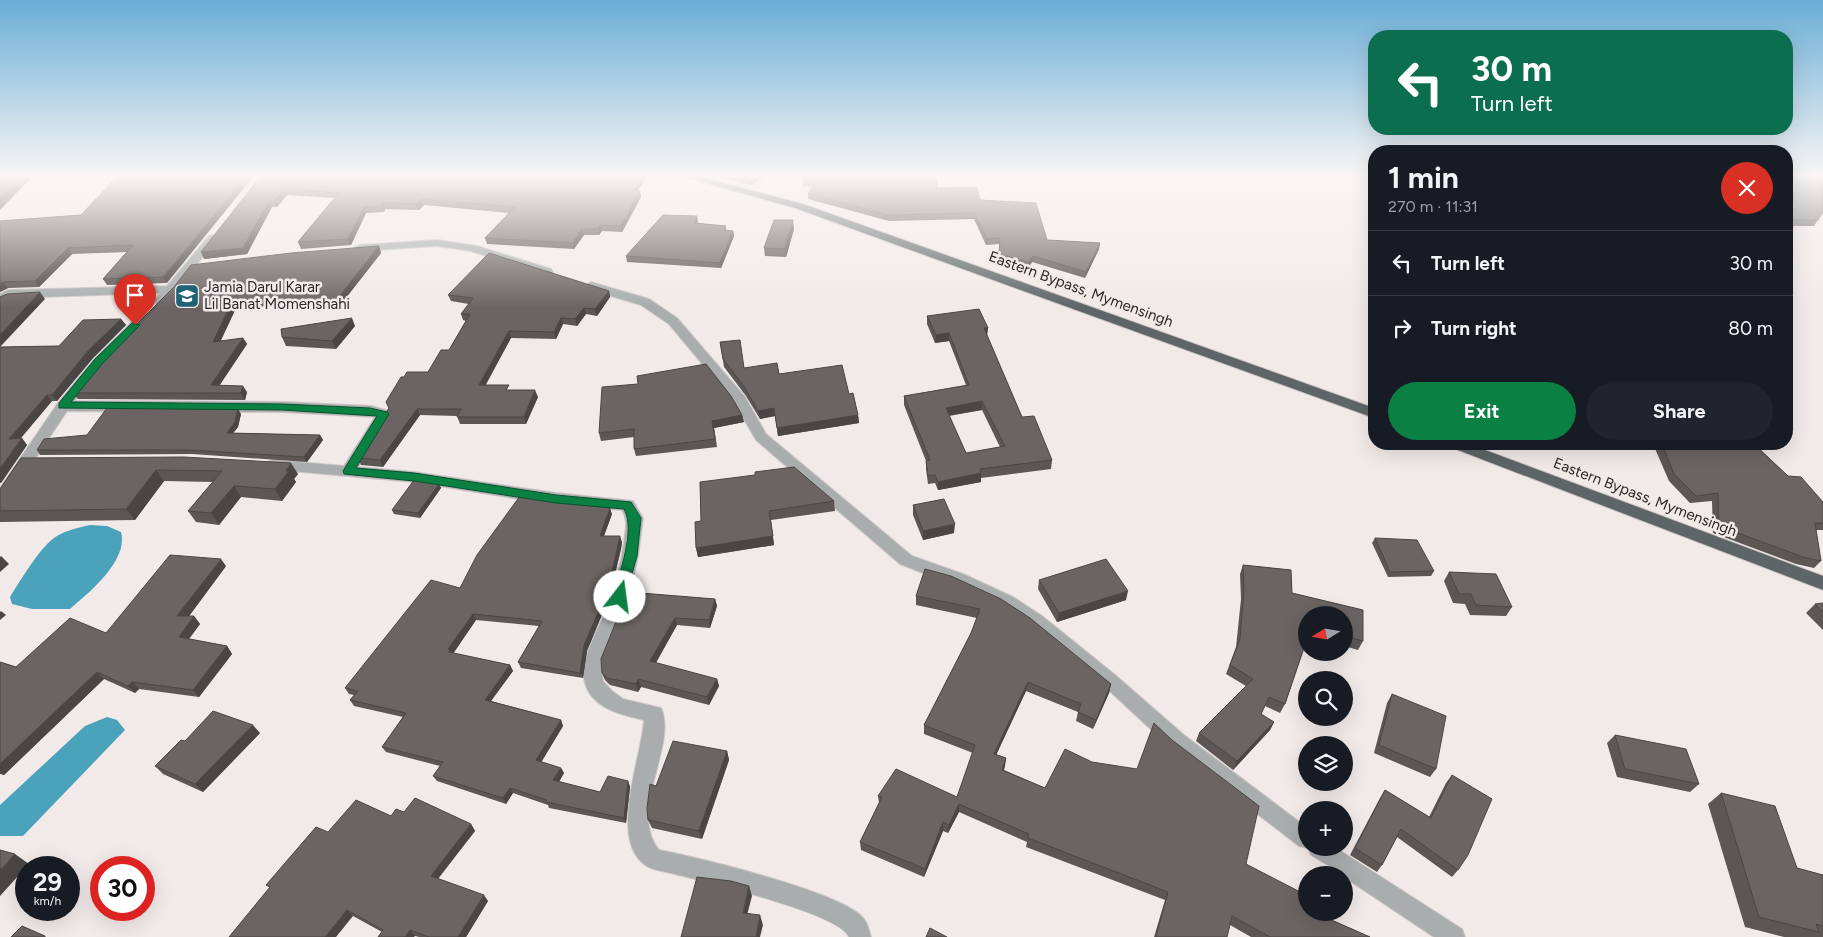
<!DOCTYPE html>
<meta charset="utf-8">
<style>
body{margin:0;font-family:Figtree,sans-serif;background:#20242c;color:#f1f3f6;height:100vh;display:flex;flex-direction:column;font-size:19px;white-space:nowrap}
*{box-sizing:border-box;margin:0}
p{font-size:16px;color:#9ea1a6}
.icon{flex:none;width:28px;height:28px;fill:none;stroke:currentColor;stroke-width:2;stroke-linecap:round;stroke-linejoin:round}
.map{position:relative;flex:1;overflow:hidden}
.side{position:absolute;left:1368px;top:145px;width:425px;height:305px;display:flex;flex-direction:column;background:#171b24;border-radius:20px;box-shadow:0 5px 20px #0002}
.side>*{flex:none}
.hud{position:absolute;left:1368px;top:30px;width:425px;height:105px;border-radius:20px;box-shadow:0 5px 20px #0002;background:#0b6e4f;color:#fff;overflow:hidden}
.needle{width:32px;rotate:259deg}
.controls{position:absolute;left:1298px;top:606px;display:grid;gap:10px}
.controls a{display:grid;place-items:center;width:55px;height:55px;border-radius:50%;background:#171b24;box-shadow:0 5px 20px #0002;font-size:25px}
.speed{position:absolute;left:15px;top:856px;display:flex;gap:10px;font-size:25px;font-weight:700;text-align:center}
.speed>*{display:grid;place-content:center;width:65px;height:65px;border-radius:50%;background:#171b24;box-shadow:0 5px 20px #0002;line-height:1}
.speed small{font-size:12px;font-weight:400}
.speed .limit{border:8px solid #d22;background:#fff;color:#111}
.pin{position:absolute;display:grid;place-items:center;width:42px;height:42px;color:#fff;margin:-51px -21px;border-radius:50% 50% 50% 0;rotate:-45deg;box-shadow:0 0 5px #0007}
.pin .icon{rotate:45deg}
.me{position:absolute;width:55px;margin:-28px;rotate:15deg;stroke-linejoin:round;filter:drop-shadow(0 0 4px #0008)}
.turn{display:flex;align-items:center;gap:18px;height:105px;padding:0 20px;font-size:22px}
.turn .icon{width:65px;height:65px;stroke-width:2.5}
.turn b{display:block;font-size:35px;line-height:42px}
.round{display:grid;place-items:center;flex:none;width:52px;height:52px;border-radius:26px;background:#20242c}
.summary{display:flex;align-items:center;justify-content:space-between;height:85px;padding:0 20px}
h1{font-size:30px;font-weight:700;line-height:38px}
.button{display:flex;gap:10px;margin-top:auto;padding:10px 20px}
.button a{flex:1;height:58px;border-radius:30px;background:#0b8043;color:#fff;font-size:20px;font-weight:700;line-height:58px;text-align:center}
.button a+a{background:#20242c;color:#f1f3f6}
ul{padding:0;list-style:none}
li{display:flex;align-items:center;gap:15px;height:65px;padding:0 20px;border-top:1px solid #363941}
li div{flex:1}
li b{display:block;font-size:19px}
li em{font-style:normal}
.map>svg:first-child{display:block}
</style>
<div class="map">
<svg width="1823" height="937" viewBox="0 0 1823 937">
<rect width="100%" height="100%" fill="#f2eae9"/>
<!-- water -->
<path fill="#4aa2bb" d="M90 525 107 526 121 532C129 560 89 593 70 609H32L12 604 10 597C20 581 39 549 54 538 65 530 78 528 90 525Z
M107 717 117 720 125 730 23 836H0V805L85 726Z"/>
<g fill="none" stroke-linecap="round" stroke-linejoin="round">
<defs>
<path id="minor" d="M213 235 219 238 217 240 164 304H156L154 301 160 293 11 298 0 304V294L8 290 167 286 209 236Z
M437 240 477 246 551 269 553 272 547 276 471 251 437 246 360 251 354 248 360 245Z
M591 282 649 299 677 318 745 397 766 434 912 556 963 574 1013 597 1042 616 1114 674 1184 735 1306 827V848H1336L1462 929 1465 937H1434L1344 877V875L1311 855 1308 848 1299 846 1170 747 1102 684 1030 626 1001 607 951 584 900 564 756 440 734 402 669 324 641 305 587 289 585 286Z
M144 313 148 314 150 317 148 320 104 365 74 401 283 402 371 406 389 411 391 414 358 467 414 472 556 493 633 501 643 518 638 556 629 597 602 666 603 681 612 691 623 699 661 708C678 746 627 811 659 850 696 857 846 893 864 919 868 924 869 931 871 937H849C840 912 683 876 653 869 604 850 642 758 644 720 623 715 592 709 585 683 578 659 604 620 612 596 617 579 621 561 624 543 625 531 629 521 622 510L556 505 414 482 269 469 267 465 269 461 274 460 344 466 375 417 283 412 67 411 5 504 0 506V488L58 403 94 359 140 314Z"/>
<path id="highway" d="M684 177H701L803 204 1374 408V418L795 208Z
M1448 444H1469L1823 576V590L1450 447Z"/>
</defs>
<!-- minor casing -->
<use href="#minor" stroke="#cec7c6" stroke-width="2"/>
<!-- highway casing -->
<use href="#highway" stroke="#cec7c6" stroke-width="2"/>
<!-- minor -->
<use href="#minor" fill="#a9adae" fill-rule="evenodd"/>
<!-- highway -->
<use href="#highway" fill="#5e6567" fill-rule="evenodd"/>
</g>
<!-- wall -->
<path fill="#5c5655" fill-rule="evenodd" d="M117 177 167 283 107 285 103 279 127 252 72 254 39 287 8 288 0 292V221L81 215Z
M260 177H646L638 191H640L641 197 622 232 602 231 599 235H584L574 249 487 244 485 238 509 213 424 205 419 210 385 209 384 212 366 213 351 245 301 249 298 242 334 198 287 195 277 207H272L247 254 204 259Z
M720 177H765L751 185Z
M1786 177 1823 212 1814 226H1786Z
M803 180 937 188 980 200 1047 240 1100 243 1099 249 1085 278 1032 262 1028 268 998 260 1000 244 986 245 974 219 889 221 808 199V193L813 187 803 186Z
M698 221 697 223 726 226V230L733 231 734 236 721 268 627 262 626 256Z
M794 229 786 257 765 256 764 248Z
M379 246 381 253 338 308 237 306 220 341 243 338 247 344 219 386 247 392 245 400 78 399 73 393 174 287Z
M609 291 610 297 597 316 586 314 577 326 563 324 556 339 511 338 485 385 538 397 526 424H460L457 416 420 415 383 467 361 465 358 458 389 409 386 402 404 377 428 372 449 350 466 321 463 320 461 314 469 304 451 301 448 295Z
M927 316 988 328 987 335 1022 417 1052 460 1051 469 981 478V482L938 490 935 483 928 484 926 469V461L904 405V396L966 385 949 341 935 343 927 324ZM982 410 1000 447 966 453 949 416Z
M121 319 126 325 93 358 57 401H52L21 438 27 445 1 483H0V347L59 346Z
M355 326 336 349 286 346 282 337Z
M720 342 744 368 779 374 849 394 858 415 859 423 778 436 775 416 760 419 746 396 724 367Z
M241 414 238 427 233 433 320 435 323 440 307 462 192 454 40 455 37 450 87 435Z
M742 415 744 422 714 428 717 447 636 456 634 449V437L601 441 599 433Z
M1653 444H1754L1788 476 1823 502V530H1816L1821 561 1814 568 1796 564 1713 533 1712 501 1690 503 1669 481Z
M21 458 298 474 294 479 296 482 282 501 241 497 219 525 196 522 188 511 213 482 164 481 135 520 0 522V489Z
M700 482 834 501 835 511 771 520 774 545 698 557 696 548 701 521Z
M439 484 441 488 420 518 394 514 392 510Z
M913 505 954 533 923 540 913 515Z
M612 514 604 536 622 542 621 549 610 595 587 651 583 678 521 668 518 662 539 626 476 620 453 653 510 665 513 671 491 701 561 720 563 726 541 762 561 768 564 773 559 782 600 792 628 781 630 787 626 823 549 808 548 805 513 793 506 804 437 781 433 776 440 766 386 752 382 747 403 717 354 706 350 700 354 695 349 694 345 688 460 588Z
M1375 538 1434 571 1431 576 1388 577 1372 543Z
M1243 565 1291 570 1292 593 1363 610V641L1358 650 1344 646V615H1306V642L1285 704 1280 713 1265 706 1261 714 1274 722 1270 730 1233 770 1196 741 1199 733 1246 686 1226 674 1236 647 1241 599 1240 574Z
M226 566 189 616H194L200 624 189 639 227 646 232 654 199 697 139 689 135 693 104 679 4 775 0 774V662L16 667 106 633Z
M925 569 1111 684 1109 693 1093 729 1076 721 1078 712 1026 691 996 754 1006 758 1004 770 1045 788 1246 864 1327 918 1370 937H1251L1230 925 1227 937H1154L1165 900 1026 847 1027 842 959 812 948 833 943 831 924 877 861 850 860 842 879 803 878 796 957 797 973 753 924 734V725L971 633 977 618 916 605V596Z
M1449 572 1512 607 1506 616 1470 615 1465 604 1453 603 1444 581Z
M1039 580 1126 600 1057 622 1038 589Z
M628 592 715 599 717 606 710 628 677 625 656 663 717 679 719 686 709 705 641 687 638 692 610 685 605 680 602 673Z
M1823 603V630L1806 613 1815 604Z
M1392 694 1436 769 1430 777 1374 753 1387 703Z
M260 733 203 792 163 774 155 766 185 741Z
M1615 735 1699 784 1690 792 1617 777 1607 743Z
M727 751 729 760 702 839 652 828 648 820 656 786Z
M1452 775 1458 870 1452 877 1397 837 1382 865 1377 872 1350 855 1380 798 1385 790 1429 817 1446 783Z
M1721 793 1797 868 1823 875V937H1784L1745 927 1708 804Z
M404 812 471 824 475 831 438 879 488 901 466 937H419L415 936 382 932 353 916 270 888 266 885 328 832Z"/>
<!-- shaded-wall -->
<path fill="#4b4645" d="M22 177H30L31 178 0 210V199Z
M246 177H253L167 283 163 277Z
M641 177H646L635 196 634 190Z
M754 177H765L751 185 750 180Z
M284 189 287 195 277 207 274 201Z
M640 191 641 197 622 232 621 226Z
M421 199 424 205 419 210 417 204Z
M269 201 272 207 247 254 204 259 201 252Z
M383 203 385 209 384 212 382 206Z
M364 207 366 213 351 245 348 239Z
M697 216 698 221 695 228 694 223Z
M793 220 794 229 786 257 785 249Z
M600 225 602 231 599 235 598 229Z
M582 229 584 235 574 249 573 243Z
M733 231 734 236 721 268 720 263Z
M1100 243 1099 249 1085 278 1086 272Z
M379 246 381 253 338 308 335 302Z
M68 248 72 254 39 287 35 281Z
M1033 256 1032 262 1028 268 1029 262Z
M3 282 8 288 0 292V283Z
M609 291 610 297 597 316 595 309Z
M40 292 45 299 0 347V335Z
M233 300 237 306 217 349 213 342Z
M584 308 586 314 577 326 575 319Z
M352 318 355 326 336 349 332 341Z
M561 318 563 324 556 339 554 332Z
M121 319 126 325 93 358 57 401 52 395 88 351Z
M984 328H988L987 336Z
M509 331 511 338 482 392 479 385Z
M949 333V341L935 343 936 335Z
M243 338 247 344 215 392 211 385Z
M243 386 247 392 245 400 241 393Z
M535 390 538 397 526 424 524 417Z
M47 395 52 401 14 446 9 439Z
M982 401V410L945 416 946 408Z
M774 408 775 416 760 419 758 411Z
M238 409 241 414 238 427 230 437 227 433Z
M417 409 420 415 383 467 380 460Z
M742 415 744 422 714 428 717 447 712 421Z
M858 415 859 423 778 436 777 428Z
M320 435 323 440 307 462 304 457Z
M22 438 27 445 1 483 0 482V469Z
M291 463 298 474 294 479 296 482 282 501 275 489 286 471Z
M156 470 164 481 135 520 126 509Z
M981 473V482L938 490V482Z
M439 484 441 488 420 518 418 513Z
M234 486 241 497 219 525 211 513Z
M610 508 612 514 602 541 600 536Z
M769 511 774 545 698 557 696 548Z
M955 524 954 533 923 540V531Z
M620 536 622 542 621 549 610 595 587 651 583 678 580 673 584 645Z
M1 556 9 564 0 572V557Z
M221 559 226 566 184 623 177 616Z
M1128 591 1126 600 1057 622 1059 613Z
M715 599 717 606 710 628 709 620Z
M1 611 6 615 0 620V612Z
M473 614 476 620 453 654 452 657 448 649Z
M194 616 200 624 185 644 179 637Z
M675 618 677 625 652 669 650 661Z
M227 646 232 654 199 697 193 690Z
M510 665 513 671 488 705 485 700Z
M97 672 104 679 4 775 0 772V764Z
M638 679 641 687 638 692 636 684Z
M717 679 719 686 709 705 707 697Z
M132 682 139 689 135 693 128 686Z
M1028 682 1026 691 993 762 994 754Z
M1111 684 1109 693 1093 729 1096 720Z
M561 720 563 726 539 766 536 760Z
M1274 722 1270 730 1233 770 1237 761Z
M253 725 260 733 203 792 195 784Z
M727 751 729 760 702 839 699 831Z
M1006 758 1005 766 1001 779 1002 770Z
M561 768 564 773 556 786 553 780Z
M628 781 630 787 626 823 624 818Z
M510 788 513 793 506 804 503 798Z
M959 804V812L948 833 949 825Z
M943 822V831L924 877 925 869Z
M471 824 475 831 435 882 431 876Z
M15 854 29 864 0 896V870Z
M749 886 752 896 745 923 743 913Z
M484 895 488 901 466 937H458Z
M347 910 353 916 336 937H325Z
M760 915 763 925 760 937H756Z
M410 930 415 936 414 937H405Z"/>
<!-- building -->
<path fill="#6b6463" stroke="#4b4645" fill-rule="evenodd" d="M0 177H22L0 199Z
M117 177H246L163 277 103 279 133 245 68 248 35 281 3 282 0 283V221L81 215Z
M260 177H641L634 190 640 191 621 226 600 225 598 229H582L573 243 485 238 515 207 421 199 417 204 383 203 382 206 364 207 348 239 298 242 339 193 284 189 274 201H269L243 248 201 252Z
M741 177H754L750 180Z
M804 177H937V188L977 187 980 200 1036 203 1047 240 1100 243 1086 272 1033 256 1029 262 999 254 1000 238 987 239 974 213 888 215 808 193 818 181 803 180Z
M1786 177H1823V212L1818 220H1786Z
M663 215 697 216 694 223 726 226 724 230 733 231 720 263 626 256Z
M774 220H793L785 249 764 248Z
M379 246 335 302 233 300 213 342 243 338 211 385 243 386 241 393H73L101 360 174 287 191 265 291 253Z
M489 253 609 291 595 309 584 308 575 319 561 318 554 332 509 331 479 385H509L506 390H535L524 417H457L461 409H417L380 460 358 458 389 408 386 402 401 377H404L407 372H428L441 350H449L470 314H461L473 298 448 295Z
M40 292 0 335V297L7 294Z
M979 309 988 328H984L1022 417 1034 416 1052 460 980 469 981 473 938 482 935 475 928 476 926 461 930 460 904 396 969 385 949 333 936 335 927 316ZM982 401 1005 446 966 453 946 408Z
M352 318 332 341 282 337 281 329Z
M121 319 88 351 52 395H47L9 439 22 438 0 469V347L59 346 83 320Z
M740 340 744 368 777 363 779 374 842 365 849 394 853 393 858 415 777 428 774 408 758 411 745 388 723 359 720 342Z
M706 364 731 396 742 415 712 421 715 439 634 449V429L599 433 602 387 638 384 637 376Z
M107 408 238 409 235 422 227 433 320 435 304 457 189 450H37L44 439 87 435Z
M1662 444H1754L1788 476 1801 477 1823 502V523H1815L1821 561 1803 557 1719 526 1718 493 1696 496 1674 474Z
M184 457 291 463 286 471H289L275 489 234 486 211 513 188 511 222 471 156 470 126 509 0 511V489L21 458Z
M794 467 834 501 769 511 773 536 696 548 695 522 701 521 700 482 755 475V472Z
M414 480 439 484 418 513 392 510Z
M520 496 610 508 600 536H620L608 590 584 645 580 673 518 662 542 621 473 614 448 649 450 650 449 652 510 665 485 700 561 720 536 760 561 768 553 780 600 792 608 776 628 781 624 818 546 802 547 800 510 788 503 798 433 776 443 762 382 747 406 713 350 700 358 691 345 688 431 580 460 588 477 555Z
M944 499 955 524 923 531 913 505Z
M1375 538 1417 540 1434 571 1390 572Z
M170 555 221 559 177 616H194L179 637 227 646 193 690 132 682 128 686 97 672 0 764V662L16 667 70 618 106 633Z
M1106 559 1128 591 1059 613 1039 580Z
M1243 565 1291 570 1292 593 1363 610V641L1344 636V615H1306V642L1285 704 1269 697 1261 714 1274 722 1237 761 1199 733 1253 679 1230 665 1240 639 1244 590Z
M925 569 951 576 1001 599 1030 618 1111 684 1096 720 1078 712 1081 704 1028 682 994 754 1006 758 1002 770 1045 788 1065 749 1092 762 1137 769 1154 723 1172 740 1259 806 1246 864 1306 895V912H1328L1327 918 1370 937H1270L1232 916 1227 937H1156L1168 892 1028 838 1029 834 959 804 949 825 943 822 925 869 860 842 882 797 878 796 896 769 957 797 975 745 924 725 971 633 980 609 916 596Z
M1449 572 1496 574 1512 607 1476 605 1471 594H1459Z
M628 592 715 599 709 620 675 618 650 661 717 679 707 697 638 679 636 684 607 678 602 673 601 659Z
M1823 603V612L1815 604Z
M1392 694 1446 716 1436 769 1379 745Z
M213 711 253 725 195 784 155 766 181 740 185 741Z
M1615 735 1686 749 1699 784 1625 769Z
M673 741 727 751 699 831 648 820 647 808 650 784 656 786Z
M1452 775 1492 799 1468 855 1458 870 1401 829 1382 865 1355 848 1385 790 1431 818Z
M1721 793 1775 806 1797 868 1823 875V926L1816 924 1819 932 1759 917Z
M415 798 471 824 431 876 484 895 458 937H429L410 930 405 937H378L383 930 347 910 325 937H229L270 887 266 885 316 827 328 832 356 800 391 816 396 809 404 812Z
M0 850 15 854 0 870Z
M697 877 731 881 749 886 743 913 760 915 756 937H681Z
M22 926 45 936V937H11Z
M930 928 947 937H926Z"/>
<!-- sky -->
<linearGradient id="sky" x2="0" y2="1"><stop stop-color="#69add6"/><stop offset="0.57" stop-color="#f9f6f5"/><stop offset="1" stop-color="#f9f6f5" stop-opacity="0"/></linearGradient>
<rect width="1823" height="308" fill="url(#sky)"/>
<!-- route -->
<path fill="#0b8043" stroke="#07532c" d="M132 323 140 325 102 364 71 402 282 404 370 408 387 412 389 414 356 468 414 473 556 495 631 502 641 518 637 556 624 601H615L613 597C619 574 636 530 624 509L556 503 414 481 344 474 343 471 377 416 282 410 59 408V403L95 359Z"/>
<!-- icons -->
<defs>
<symbol id="school-square" viewBox="-11 -11 22 22"><rect x="-9" y="-9" width="18" height="18" rx="4" fill="#1e6274" stroke="#f2eae9"/><path d="M0-5L7-2L0 1L-7-2ZM-4 1L0 2.5L4 1V4Q0 6-4 4Z" fill="#fff"/></symbol>
</defs>
<g fill-rule="evenodd">
<use href="#school-square" x="173" y="282" width="28" height="28"/>
</g>
<g text-anchor="middle" dominant-baseline="central" stroke-width="5" stroke-linejoin="round" paint-order="stroke">
<!-- poi labels -->
<g font-size="15" fill="#2b2828" stroke="#f2eae9" text-anchor="start">
<text x="204" y="287">Jamia Darul Karar<tspan x="204" dy="17">Lil Banat Momenshahi</tspan></text>
</g>
<!-- street labels -->
<g font-size="15" fill="#2b2828" stroke="#f2eae9">
<text transform="translate(1081 289) rotate(20)">Eastern Bypass, Mymensingh</text>
<text transform="translate(1645 497) rotate(21)">Eastern Bypass, Mymensingh</text>
</g>
</g>
</svg>
<div class="controls">
<a><svg class="needle" viewBox="-14 -14 28 28"><path d="M0-13l5 13h-10z" fill="#e53935"/><path d="M0 13l5-13h-10z" fill="#9ea1a6"/></svg></a>
<a><svg class="icon" aria-label="search" viewBox="0 0 24 24"><circle cx="10" cy="10" r="6"/><path d="M15 15l6 6"/></svg></a>
<a><svg class="icon" aria-label="layers" viewBox="0 0 24 24"><path d="M12 4l9 5-9 5-9-5zM3 14l9 5 9-5"/></svg></a>
<a>+</a>
<a>−</a>
</div>
<div class="speed"><div>29<small>km/h</small></div><div class="limit">30</div></div>
<div class="pin" style="left:135px;top:325px;background:#d93025"><svg class="icon" aria-label="arrive" viewBox="0 0 24 24"><path d="M6 21V4h12l-3 4 3 4H6"/></svg></div>
<svg class="me" style="left:620px;top:597px" viewBox="-20 -20 40 40"><circle r="19" fill="#fff"/><path d="M0-13L10 11 0 6-10 11z" fill="#0b8043"/></svg>
<div class="hud">
<div class="turn"><svg class="icon" aria-label="left" viewBox="0 0 24 24"><path d="M17 20v-9H6M10 6l-5 5 5 5"/></svg><div><b>30 m</b>Turn left</div></div>
</div>
<section class="side">
<div class="summary"><div><h1>1 min</h1><p>270 m · 11:31</p></div><a class="round" style="background:#d93025;color:#fff"><svg class="icon" aria-label="close" viewBox="0 0 24 24"><path d="M6 6l12 12M18 6L6 18"/></svg></a></div>
<ul>
<li><svg class="icon" aria-label="left" viewBox="0 0 24 24"><path d="M17 20v-9H6M10 6l-5 5 5 5"/></svg><div><b>Turn left</b></div><em>30 m</em></li>
<li><svg class="icon" aria-label="right" viewBox="0 0 24 24"><path d="M7 20v-9h11M14 6l5 5-5 5"/></svg><div><b>Turn right</b></div><em>80 m</em></li>
</ul>
<div class="button"><a>Exit</a><a>Share</a></div>
</section>
</div>
